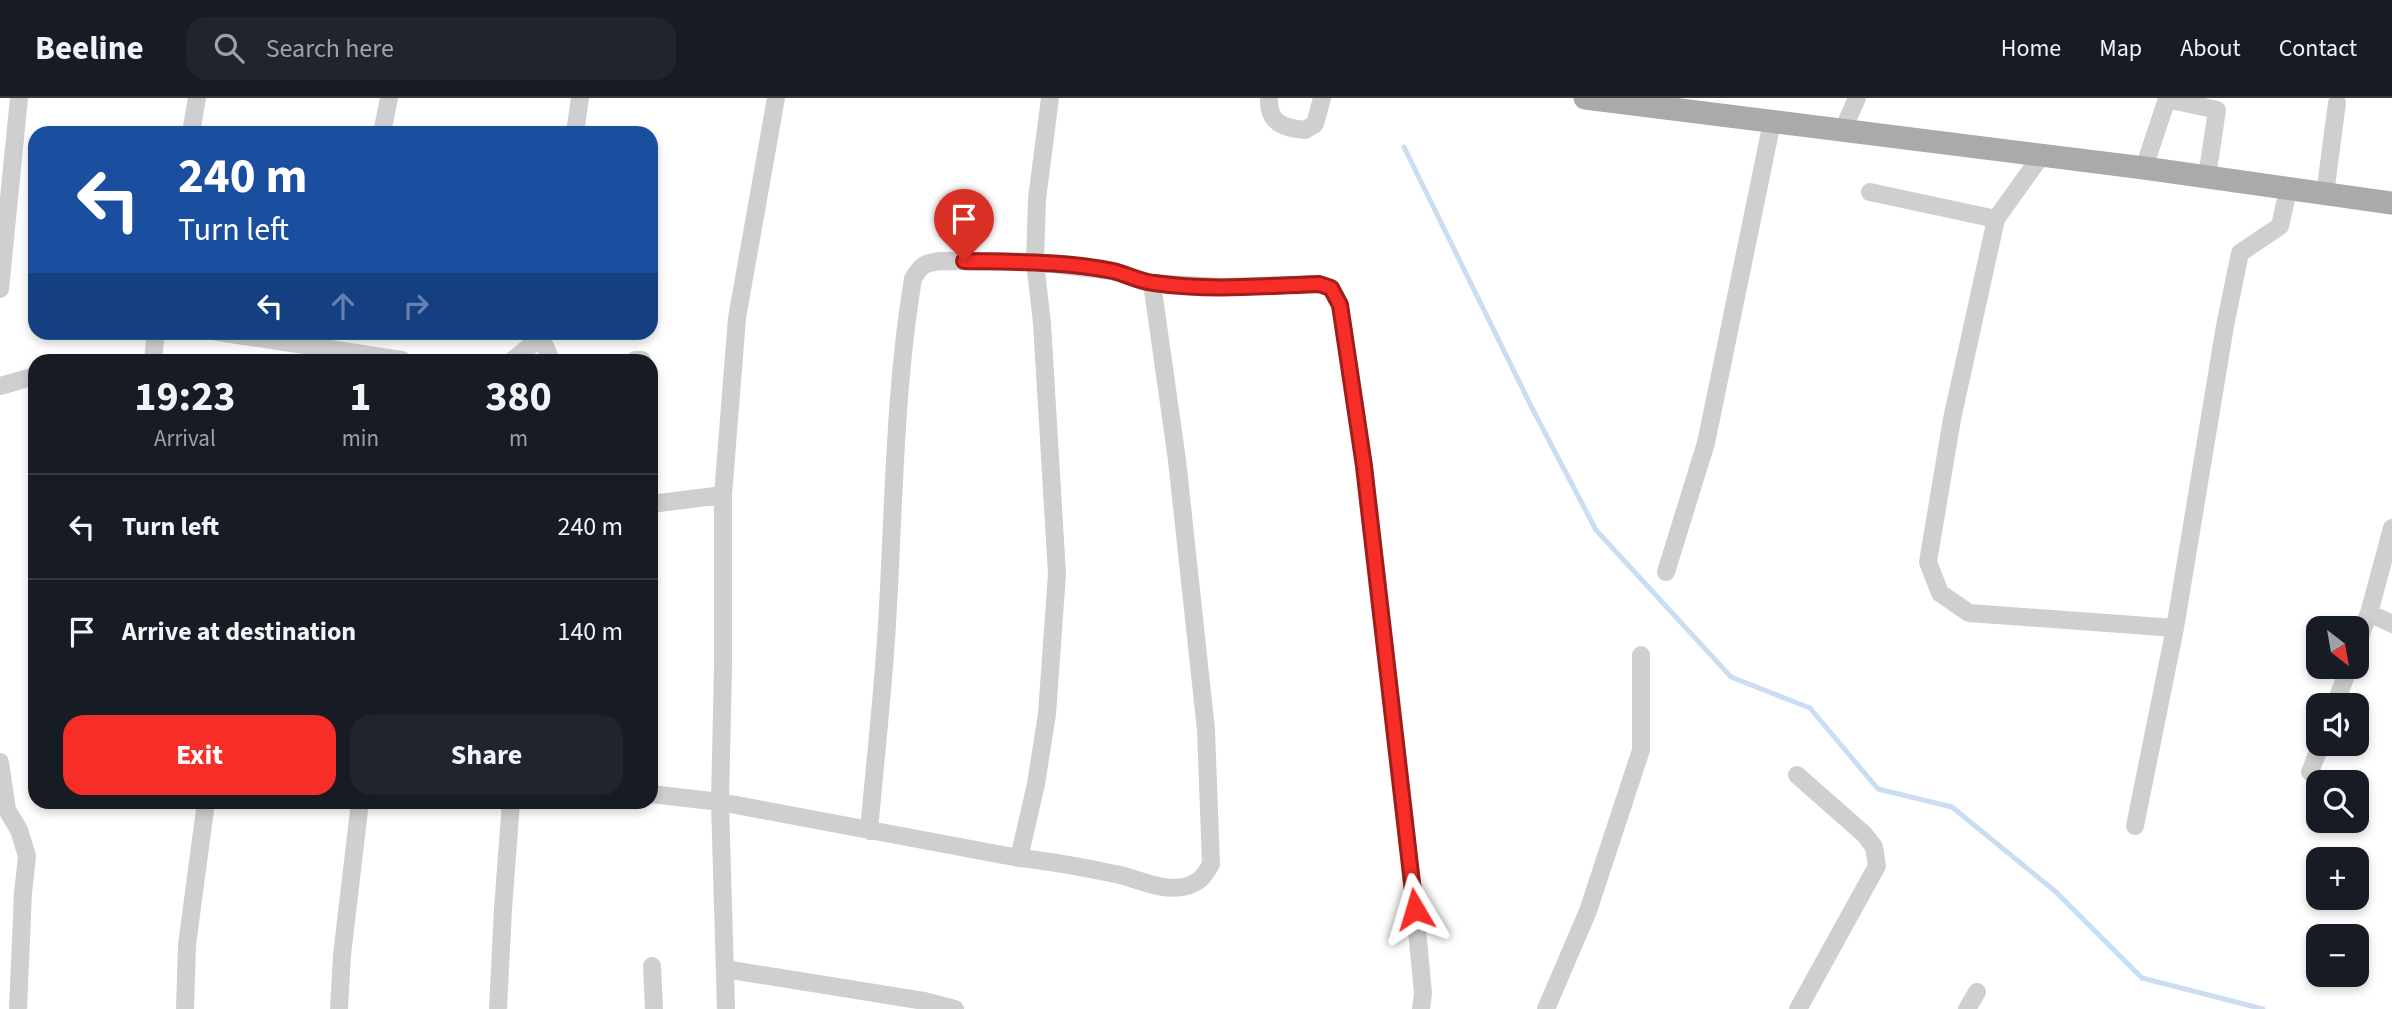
<!DOCTYPE html>
<meta charset="utf-8">
<style>
body{margin:0;font-family:"Source Sans 3",sans-serif;background:#20242c;color:#f1f3f6;height:100vh;display:flex;flex-direction:column;font-size:26px;white-space:nowrap}
*{box-sizing:border-box;margin:0}
p{font-size:23px;color:#9ea1a6}
.icon{flex:none;width:38px;height:38px;fill:none;stroke:currentColor;stroke-width:2;stroke-linecap:round;stroke-linejoin:round}
.map{position:relative;flex:1;overflow:hidden}
.sheet{position:absolute;left:28px;top:256px;width:630px;height:455px;display:flex;flex-direction:column;background:#171b24;border-radius:21px;box-shadow:0 4px 10px #0003}
.sheet>*{flex:none}
.top-card{position:absolute;left:28px;top:28px;width:630px;height:214px;border-radius:21px;box-shadow:0 4px 10px #0003;background:#1a4fa0;color:#fff;overflow:hidden}
.needle{width:46px;rotate:149deg}
.controls{position:absolute;left:2306px;top:518px;display:grid;gap:14px}
.controls a{display:grid;place-items:center;width:63px;height:63px;border-radius:14px;background:#171b24;box-shadow:0 4px 10px #0003;font-size:35px}
.pin{position:absolute;display:grid;place-items:center;width:60px;height:60px;color:#fff;margin:-72px -30px;border-radius:50% 50% 50% 0;rotate:-45deg;box-shadow:0 0 7px #0007}
.pin .icon{rotate:45deg}
.me{position:absolute;width:77px;margin:-38px;rotate:353deg;stroke-linejoin:round;filter:drop-shadow(0 0 5px #0008)}
.turn{display:flex;align-items:center;gap:24px;height:147px;padding:0 35px;font-size:32px}
.turn .icon{width:91px;height:91px;stroke-width:2.5}
.turn b{display:block;font-size:49px;line-height:60px}
.lanes{display:flex;align-items:center;height:66px;padding:0 35px;background:#0003;justify-content:center;gap:35px;direction:ltr}
.lanes .off{opacity:.35}
.eta{display:flex;justify-content:space-evenly;align-items:center;height:119px;text-align:center}
.eta b{font-size:42px;font-weight:700;line-height:49px}
.action{display:flex;gap:14px;margin-top:auto;padding:14px 35px}
.action a{flex:1;height:80px;border-radius:21px;background:#f72d27;color:#fff;font-size:28px;font-weight:700;line-height:80px;text-align:center}
.action a+a{background:#20242c;color:#f1f3f6}
ul{padding:0;list-style:none}
li{display:flex;align-items:center;gap:21px;height:105px;padding:0 35px;border-top:2px solid #363941}
li div{flex:1}
li b{display:block;font-size:26px}
li em{font-style:normal}
header{display:flex;align-items:center;gap:42px;box-sizing:border-box;height:98px;padding:0 35px;background:#171b24;border-bottom:2px solid #363941}
header strong{font-size:33px}
nav{display:flex;gap:38px;margin-inline-start:auto;font-size:24px}
.search{width:490px;height:63px;background:#20242c;display:flex;align-items:center;gap:18px;box-sizing:border-box;padding:0 24px;border-radius:21px;color:#9ea1a6;font-size:26px}
.map>svg:first-child{display:block}
</style>
<header>
<strong>Beeline</strong>
<div class="search"><svg class="icon" aria-label="search" viewBox="0 0 24 24"><circle cx="10" cy="10" r="6"/><path d="M15 15l6 6"/></svg>Search here</div>
<nav><a>Home</a><a>Map</a><a>About</a><a>Contact</a></nav>
</header>
<div class="map">
<svg width="2392" height="911" viewBox="0 0 2392 911">
<rect width="100%" height="100%" fill="#fff"/>
<g fill="none" stroke-linecap="round" stroke-linejoin="round">
<!-- stream -->
<path stroke="#cbdef1" stroke-width="5" d="M1404 49 1532 310 1596 432 1731 579 1810 610 1878 691 1952 709 2056 794 2142 880 2263 911"/>
<!-- minor -->
<path stroke="#cfcfcf" stroke-width="18" d="M1269 0C1268 25 1283 30 1305 32L1315 26 1322 0
M1843 32 1857 0
M191 35 197 0
M382 35 389 0
M575 35 580 0
M2041 58 1996 121 1952 321 1928 464 1940 495 1969 515 2175 530
M2144 70 2167 1 2217 12 2207 79
M1870 94 1996 121
M2325 96 2337 5
M0 191 19 0
M218 234 402 262
M541 239 551 262
M153 262 156 234
M513 262 541 239 542 234
M635 262H642
M0 288 35 278
M651 406 723 397
M1666 474 1706 345 1772 24
M2369 515 2392 526
M2357 546 2369 515 2392 430
M2335 607 2349 569
M0 664 7 712 19 732 27 758 23 795 18 911
M2310 674 2321 646
M1797 677 1864 736 1874 749 1877 768 1798 911
M651 696 720 704 1019 760C1054 763 1086 770 1120 777 1140 782 1162 793 1183 789 1198 786 1204 779 1211 766L1206 632 1177 362 1152 185
M2135 728 2175 530 2225 228 2240 155 2280 128 2288 92
M869 733C875 664 883 595 887 526 894 411 894 295 913 181 921 167 924 165 940 163L1035 164 1112 173 1152 185 1220 189 1319 186 1331 190 1340 207 1364 368 1415 811 1423 895 1421 911
M1019 760 1036 686 1047 616 1057 476 1042 225 1035 164 1037 101 1050 0
M652 868 654 911
M725 871 924 903 955 911
M185 911 187 847 206 704
M339 911 342 857 360 704
M498 911 503 811 511 704
M726 911 720 704 723 568V397L737 220 776 0
M1546 911 1588 813 1641 652V557
M1967 911 1977 894"/>
<!-- major -->
<path stroke="#aaa" stroke-width="23" d="M1585 0 2144 70 2392 105"/>
</g>
<g fill="none" stroke-linecap="round" stroke-linejoin="round">
<defs>
<path id="route" d="M964 163C1013 164 1064 163 1113 173 1126 176 1140 184 1154 185 1208 193 1264 188 1319 186L1331 190 1340 207 1364 368 1415 811"/>
</defs>
<!-- route casing -->
<use href="#route" stroke="#a11d19" stroke-width="18"/>
<!-- route -->
<use href="#route" stroke="#f72d27" stroke-width="12"/>
</g>
</svg>
<div class="controls">
<a><svg class="needle" viewBox="-14 -14 28 28"><path d="M0-13l5 13h-10z" fill="#e53935"/><path d="M0 13l5-13h-10z" fill="#9ea1a6"/></svg></a>
<a><svg class="icon" aria-label="sound" viewBox="0 0 24 24"><path d="M4 9h4l5-4v14l-5-4H4zM17 9q2 3 0 6"/></svg></a>
<a><svg class="icon" aria-label="search" viewBox="0 0 24 24"><circle cx="10" cy="10" r="6"/><path d="M15 15l6 6"/></svg></a>
<a>+</a>
<a>−</a>
</div>
<div class="pin" style="left:964px;top:163px;background:#d93025"><svg class="icon" aria-label="arrive" viewBox="0 0 24 24"><path d="M6 21V4h12l-3 4 3 4H6"/></svg></div>
<svg class="me" style="left:1415px;top:811px" viewBox="-20 -20 40 40"><path d="M0-17L14 15 0 8-14 15z" fill="#f72d27" stroke="#fff" stroke-width="4"/></svg>
<div class="top-card">
<div class="turn"><svg class="icon" aria-label="left" viewBox="0 0 24 24"><path d="M17 20v-9H6M10 6l-5 5 5 5"/></svg><div><b>240 m</b>Turn left</div></div>
<div class="lanes"><svg class="icon" aria-label="left" viewBox="0 0 24 24"><path d="M17 20v-9H6M10 6l-5 5 5 5"/></svg><svg class="icon off" aria-label="ahead" viewBox="0 0 24 24"><path d="M12 20V5M6 11l6-6 6 6"/></svg><svg class="icon off" aria-label="right" viewBox="0 0 24 24"><path d="M7 20v-9h11M14 6l5 5-5 5"/></svg></div>
</div>
<section class="sheet">
<div class="eta">
<div><b>19:23</b><p>Arrival</p></div>
<div><b>1</b><p>min</p></div>
<div><b>380</b><p>m</p></div>
</div>
<ul>
<li><svg class="icon" aria-label="left" viewBox="0 0 24 24"><path d="M17 20v-9H6M10 6l-5 5 5 5"/></svg><div><b>Turn left</b></div><em>240 m</em></li>
<li><svg class="icon" aria-label="arrive" viewBox="0 0 24 24"><path d="M6 21V4h12l-3 4 3 4H6"/></svg><div><b>Arrive at destination</b></div><em>140 m</em></li>
</ul>
<div class="action"><a>Exit</a><a>Share</a></div>
</section>
</div>
